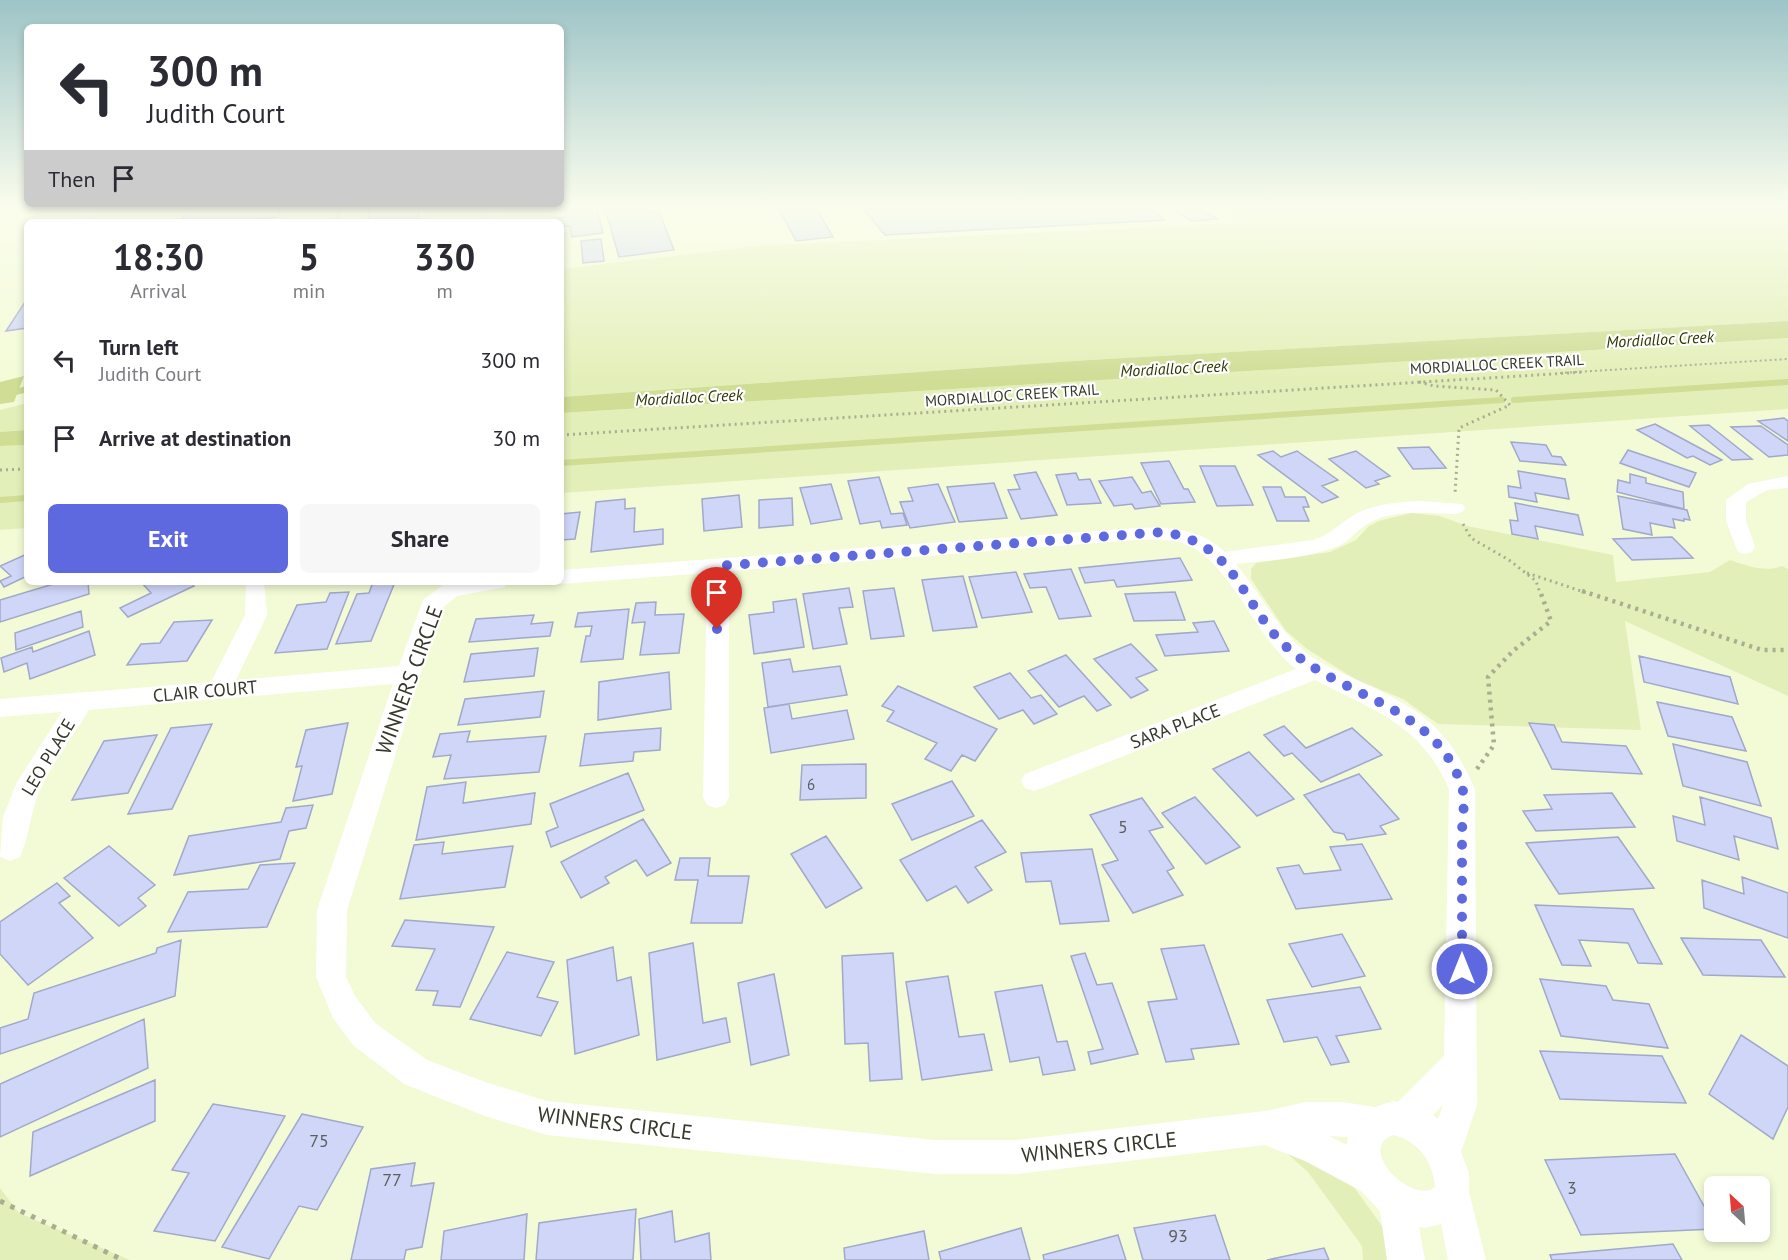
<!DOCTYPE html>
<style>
body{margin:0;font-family:"PT Sans",sans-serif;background:#f7f7f7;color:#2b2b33;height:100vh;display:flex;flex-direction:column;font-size:22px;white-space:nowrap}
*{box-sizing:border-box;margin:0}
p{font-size:20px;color:#7c7c81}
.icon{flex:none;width:33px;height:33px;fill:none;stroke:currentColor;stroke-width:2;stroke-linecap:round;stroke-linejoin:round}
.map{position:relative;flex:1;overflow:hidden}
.drawer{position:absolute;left:24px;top:219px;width:540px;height:366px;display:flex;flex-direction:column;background:#fff;border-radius:9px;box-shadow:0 3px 9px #0003}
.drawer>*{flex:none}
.guide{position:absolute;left:24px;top:24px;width:540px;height:183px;border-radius:9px;box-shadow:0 3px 9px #0003;background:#fff;color:#2b2b33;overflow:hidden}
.needle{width:39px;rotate:334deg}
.controls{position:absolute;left:1704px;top:1176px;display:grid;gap:12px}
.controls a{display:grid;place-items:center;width:66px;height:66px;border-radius:9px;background:#fff;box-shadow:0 3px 9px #0003;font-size:30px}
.pin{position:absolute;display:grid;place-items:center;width:51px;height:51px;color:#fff;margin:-62px -26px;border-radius:50% 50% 50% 0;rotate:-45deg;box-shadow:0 0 6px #0007}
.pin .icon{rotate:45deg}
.me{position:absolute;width:66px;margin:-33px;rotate:0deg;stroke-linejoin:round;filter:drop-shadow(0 0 4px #0008)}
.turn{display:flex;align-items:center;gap:21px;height:126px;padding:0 24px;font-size:27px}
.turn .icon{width:78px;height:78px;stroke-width:2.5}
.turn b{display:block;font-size:42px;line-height:51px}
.then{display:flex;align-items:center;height:57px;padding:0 24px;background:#0003;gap:12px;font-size:22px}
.eta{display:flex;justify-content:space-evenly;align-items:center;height:102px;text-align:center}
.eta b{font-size:36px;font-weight:600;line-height:42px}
.action{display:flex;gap:12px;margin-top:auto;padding:12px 24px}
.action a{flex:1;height:69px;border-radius:9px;background:#5e68df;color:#fff;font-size:24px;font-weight:600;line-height:69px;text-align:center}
.action a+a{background:#f7f7f7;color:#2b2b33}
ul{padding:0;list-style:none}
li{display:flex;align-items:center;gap:18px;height:78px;padding:0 24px}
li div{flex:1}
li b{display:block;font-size:22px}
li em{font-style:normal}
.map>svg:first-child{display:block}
</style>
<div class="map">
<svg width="1788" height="1260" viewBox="0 0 1788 1260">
<rect width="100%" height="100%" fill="#f3fbd6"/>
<!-- green -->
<path fill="#e3efb8" d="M1209 205H1788V321L1089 360 561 397V269L757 246 1243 223Z
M1788 338V409L561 493V413Z
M27 403V430L0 432V410Z
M27 445V528L0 530V446Z
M1411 513 1440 516 1467 526 1613 555 1616 582 1710 572 1730 560C1746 565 1764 573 1782 566L1788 569V696L1625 621 1641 730 1438 724 1403 699 1355 679 1307 649 1286 631 1251 579V569L1256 563 1330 552 1356 540 1369 526 1379 521Z
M1282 1149 1351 1183 1387 1233 1400 1260H1363L1362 1246 1308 1172Z
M0 1188 19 1213 130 1260H0Z"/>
<!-- water -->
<path fill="#cfdd95" d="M1788 321V338L561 413V397L1089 360Z
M24 376 14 402 0 404V382Z
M27 430V445L0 446V432Z"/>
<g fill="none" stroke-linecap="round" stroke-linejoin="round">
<!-- stream-far1 -->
<path stroke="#cfdd95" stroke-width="4.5" d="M335 222 342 205"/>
<!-- stream -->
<path stroke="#cfdd95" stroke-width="6" d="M0 396 27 389
M1514 400 1788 382
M561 463 1502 400
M0 500 27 498"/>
</g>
<!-- building -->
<path fill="#cfd6f8" stroke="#a1a8c9" stroke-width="1.5" d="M189 205H281L278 217 235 222H181Z
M383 205H419L418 222H368L370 207Z
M559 205H596L603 233 572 237 570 226 561 227V222H557V218L567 217 565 207Z
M604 205H646L649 212 659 211 674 250 619 257Z
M777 205H805L808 210H817L833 237 796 241Z
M886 205 1076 207 1147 205 1164 220 885 235 863 209 887 207Z
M1166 205H1194L1217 219 1192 221Z
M601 239 604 261 583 263 581 241Z
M27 299V328L6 331Z
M1784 418 1788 421V441L1758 421Z
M1655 424 1722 460 1710 465 1693 456 1687 458 1637 430Z
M1709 425 1752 459 1732 460 1690 426Z
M1761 426 1788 445V455L1769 457 1731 427Z
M1511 442 1546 445 1552 456 1561 457 1566 465 1520 461Z
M1429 447 1446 468 1413 469 1398 448Z
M1628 450 1696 473 1689 487 1620 463Z
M1273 451 1281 457 1297 451 1338 480 1322 486 1338 497 1322 503 1258 455Z
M1356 451 1390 476 1375 481 1379 484 1366 488 1329 459Z
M1169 461 1184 489H1188L1195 502 1161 504 1141 463Z
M1200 466H1235L1253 505 1217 506Z
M1518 471 1565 479 1569 499 1535 493 1537 502 1509 497 1508 486 1521 488Z
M1036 472 1057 515 1021 519 1008 490 1020 489 1014 475Z
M1076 473 1079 480 1090 479 1101 503 1067 505 1056 475Z
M1630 474 1646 478V483L1683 492 1684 509 1617 492 1618 480 1630 483Z
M879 477 891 514 903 513 907 525 882 528 880 521 860 524 848 481Z
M1132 477 1142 493 1151 491 1160 506 1135 509 1132 504 1114 506 1099 481Z
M994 483 1007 518 959 522 947 487Z
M831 484 842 519 811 524 800 488Z
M938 484 955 522 910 528 900 502 913 501 908 488Z
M1263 487H1281L1285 497H1305L1309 507H1303L1309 521H1277Z
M739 495 742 527 704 531 702 499Z
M1618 496 1687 510 1690 520 1684 519V521L1673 519 1675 528 1650 523 1652 535 1623 529Z
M792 498 793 525 759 528V500Z
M625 499V509L635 508 634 532 663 529V544L591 552 596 502Z
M1515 503 1578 515 1583 535 1535 526 1538 539 1512 534 1510 520 1518 521Z
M580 512 575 539 561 540V514Z
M1672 537 1693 558 1632 560 1613 539Z
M27 554V576L4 587 0 581 11 576 0 566Z
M1180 558 1192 580 1117 587 1114 580 1085 583 1079 568Z
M1071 569 1091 616 1059 619 1046 587 1030 588 1024 574Z
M1016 572 1032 612 982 618 969 577Z
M963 576 977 627 933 631 922 580Z
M60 582H88L89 594 0 622V600Z
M141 582H190L194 586 128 617 120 608 151 593Z
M373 582H395L371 641 336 644 357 594 369 593Z
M849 588 853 607 839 608 847 644 813 649 803 594Z
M894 588 904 636 871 639 863 591Z
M349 592 327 649 275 653 297 605 326 602 330 593Z
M1175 592 1185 620 1134 621 1125 594Z
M796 599 804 647 754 654 749 615 774 612 773 602Z
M656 602 655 615 684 614 679 653 640 655 645 622 632 623 636 603Z
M629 609 623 659 581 662 586 636H590L592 626 575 627 578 613Z
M81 611 83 627 16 650 15 633Z
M534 615 531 624 553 622 550 636 469 642 476 619Z
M212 620 187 661 127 665 141 644 160 643 174 622Z
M1214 621 1229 651 1165 656 1156 635 1198 632 1193 623Z
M89 631 95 655 30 679 27 663 4 672 1 658 32 647 33 652Z
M1131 644 1157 670 1136 678 1148 690 1131 698 1094 659Z
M538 648 534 676 464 682 471 654Z
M1066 655 1111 705 1097 711 1084 696 1059 707 1028 671Z
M1639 656 1730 677 1738 704 1644 682Z
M790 659 793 672 840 666 847 695 768 707 762 663Z
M669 672 671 709 598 720 599 682Z
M1010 673 1031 698 1041 695 1057 714 1034 724 1023 710 999 719 974 687Z
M898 686 997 729 975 761 962 755 951 771 925 759 937 743 887 721 894 711 882 706Z
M544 691 540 717 458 725 465 699Z
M1657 702 1732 717 1746 751 1668 736Z
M789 704 792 719 847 710 854 739 771 753 764 708Z
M348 723 332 794 293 801 302 766 296 767 306 730Z
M1529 723 1554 725 1562 742 1626 746 1642 774 1552 769Z
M212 724 172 809 128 814 171 728Z
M1284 726 1306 748 1352 728 1382 755 1321 782 1292 753 1284 756 1264 735Z
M661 728 660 750 634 752 633 761 580 766 585 734Z
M470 731 467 742 546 736 539 772 444 779 451 755 433 757 440 734Z
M157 735 128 793 72 800 104 741Z
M1673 744 1747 762 1761 806 1683 786Z
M1249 752 1294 799 1257 816 1213 769Z
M866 764V798L800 800 802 765Z
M628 773 644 810 551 847 546 832 558 827 550 804Z
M1359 774 1399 819 1380 826 1386 834 1347 840 1344 834 1334 832 1304 795Z
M952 781 974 816 912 840 892 804Z
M466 782 463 803 535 793 531 824 416 840 427 787Z
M1612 793 1635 827 1536 831 1523 811 1552 809 1544 795Z
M1195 797 1240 847 1206 864 1162 813Z
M1700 797 1771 818 1778 849 1734 836 1739 860 1677 841 1673 816 1705 825Z
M1142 798 1163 827 1149 831 1174 868 1167 871 1183 895 1133 913 1102 865 1118 860 1090 815Z
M313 805 306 828 289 831 280 859 174 875 189 836 281 822 286 808Z
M643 819 671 863 647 876 636 860 605 877 609 883 581 898 561 862Z
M982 820 1006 852 975 867 992 890 968 903 956 886 927 901 900 860Z
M826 836 862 888 826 908 791 854Z
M1618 837 1654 888 1559 894 1526 843Z
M444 842 442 854 513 846 505 887 400 899 414 845Z
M1362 844 1392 899 1296 909 1277 868 1299 865 1304 874 1341 870 1330 847Z
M109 846 155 885 138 898 146 906 119 926 64 878Z
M1092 849 1109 921 1060 924 1051 881 1026 882 1021 853Z
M680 858H710L708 876H749L742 923H691L698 880H675Z
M295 863 267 927 168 932 188 892 248 889 260 865Z
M1742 877 1788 893V938L1704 908 1702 880 1744 894Z
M57 883 70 896 59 903 93 938 28 985 0 954V922Z
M1535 905 1633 909 1662 964 1638 963 1628 943 1579 940 1591 966 1562 965Z
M405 920 494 927 460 1007 433 1005 438 991 416 990 435 949 392 946Z
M1342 934 1365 976 1312 987 1289 944Z
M1681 938 1761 940 1785 977 1703 975Z
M181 940 175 996 0 1054V1028L28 1019 34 993 156 953 157 948Z
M693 943 703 1023 726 1018 730 1042 657 1060 649 953Z
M1204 945 1239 1044 1191 1049 1194 1059 1166 1062 1148 1002 1177 999 1161 949Z
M613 947 617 981 631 977 639 1035 575 1054 567 960Z
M507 952 554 962 537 997 558 1002 541 1036 470 1019Z
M893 953 902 1079 870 1081 868 1043 845 1044 842 956Z
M1085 953 1097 985 1112 983 1138 1054 1091 1064 1088 1052 1103 1049 1071 956Z
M774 974 789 1055 751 1065 738 983Z
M948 976 959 1037 984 1034 992 1070 922 1080 906 982Z
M1540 979 1606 986 1613 1000 1649 1004 1668 1048 1561 1036Z
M1042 985 1057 1042 1067 1041 1075 1070 1043 1075 1039 1057 1010 1062 995 992Z
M1360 987 1381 1029 1336 1036 1349 1062 1331 1065 1317 1037 1284 1042 1267 1000Z
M144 1019 148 1068 0 1137V1084Z
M1741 1035 1788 1066V1107L1773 1139 1709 1094Z
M1540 1051 1662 1056 1686 1103 1560 1099Z
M155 1080V1121L30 1176 33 1132Z
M213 1104 285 1116 215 1241 154 1231 189 1173 172 1170Z
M302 1114 363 1127 317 1210 299 1206 269 1259 222 1247Z
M1675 1154 1714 1224V1229L1581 1235 1545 1160Z
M415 1163 411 1186 434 1183 422 1247 406 1250 404 1260H351L371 1169Z
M636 1209 633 1260H536L539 1223Z
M672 1211 675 1242 709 1233 711 1260H641L639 1219Z
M527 1214 524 1260H441L444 1231Z
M1215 1215 1230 1260H1143L1134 1228Z
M1021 1228 1030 1260H941L939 1252Z
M924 1231 929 1260H845L844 1248Z
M1118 1235 1126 1260H1044L1043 1255Z
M1673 1244 1682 1260H1552L1550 1255Z
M1324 1248 1329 1260H1267Z"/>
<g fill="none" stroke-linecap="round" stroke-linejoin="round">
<!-- path-far3 -->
<path stroke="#a8ae92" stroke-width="2" stroke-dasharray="2 3" stroke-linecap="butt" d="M1560 373 1788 359"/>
<!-- path-far2 -->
<path stroke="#a8ae92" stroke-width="3" stroke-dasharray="2 4" stroke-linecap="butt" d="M1419 382 1434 386 1496 390 1510 405 1459 428 1455 494
M561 435 1585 372
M0 470 27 469
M1463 524 1471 538 1509 560 1536 581 1540 593
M1527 573 1587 593"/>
<!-- path-far1 -->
<path stroke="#a8ae92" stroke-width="4.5" stroke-dasharray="3 5" stroke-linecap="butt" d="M1582 591 1762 650H1788
M1477 769 1494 745 1488 677 1513 651 1551 621 1540 591"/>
<!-- path -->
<path stroke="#a8ae92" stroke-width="5" stroke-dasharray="4.5 7" stroke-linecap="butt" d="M0 1201 123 1260"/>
<!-- minor -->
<path fill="#fff" fill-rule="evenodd" d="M86 205H98L87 222H75Z
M486 205H498L499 222H487Z
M1788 476V488L1767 490 1746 502V521L1755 547 1752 552 1745 554 1738 552 1726 521V500L1748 484Z
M1420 501 1462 504 1465 508 1462 512 1455 514C1427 513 1394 509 1369 523 1357 530 1349 542 1336 547 1304 559 1269 560 1236 564 1260 593 1278 631 1308 654 1324 666 1343 673 1361 682 1421 709 1448 728 1475 789L1477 1105 1461 1152 1469 1173V1192L1486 1260H1448L1441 1224 1425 1228 1419 1227 1425 1260H1387L1380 1211 1361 1191 1305 1161 1265 1145 1015 1174H935L547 1135 485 1116 404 1084 353 1045 333 1018 316 977 317 910 393 684 89 710C74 735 55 759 42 786 30 809 30 836 20 857L10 861 0 857 3 817 17 782 62 712 0 717V699L211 682 245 615 246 582H264L267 615 236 680 399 666 423 600 443 585 451 583 508 582 505 587 457 596 441 609 347 910 346 977 355 996 375 1023 427 1060 485 1082 547 1101 935 1140H1015L1265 1111 1306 1102H1342L1375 1107 1393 1101 1398 1102 1444 1056 1449 789C1421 724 1373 710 1315 680L1043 788 1034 791 1025 788 1021 781 1025 774 1296 669C1254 638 1228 553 1178 542 1164 539 1150 540 1136 540L729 571V797L725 805 716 808 707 805 703 797 707 573 561 584 554 582H561V570L1136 528C1167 526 1201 528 1225 552L1313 540C1330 535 1339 524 1354 515 1373 504 1398 502 1420 501ZM1443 1105 1438 1119 1433 1115ZM1393 1135C1419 1141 1432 1161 1435 1186L1431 1190C1402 1197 1359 1147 1393 1135ZM1329 1136 1348 1137 1347 1145Z"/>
</g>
<!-- sky -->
<linearGradient id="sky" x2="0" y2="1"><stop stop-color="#9ec4c7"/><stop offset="0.54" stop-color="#fafded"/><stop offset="1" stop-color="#fafded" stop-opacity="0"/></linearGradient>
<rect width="1788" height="382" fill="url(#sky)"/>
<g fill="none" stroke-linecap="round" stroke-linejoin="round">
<!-- route -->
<path stroke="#5e68df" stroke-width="10" stroke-dasharray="0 18" d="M717 629 718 566 1163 532C1226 542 1236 584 1270 629 1322 698 1433 696 1462 787 1466 800 1462 819 1462 833 1462 878 1462 924 1462 969"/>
</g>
<g text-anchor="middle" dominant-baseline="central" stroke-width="4.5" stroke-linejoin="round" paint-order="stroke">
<!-- far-street labels -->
<g font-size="15" fill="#343729" stroke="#fff">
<text transform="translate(1497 364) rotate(-3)">MORDIALLOC CREEK TRAIL</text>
<text transform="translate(1012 395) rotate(-4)">MORDIALLOC CREEK TRAIL</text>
</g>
<!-- number labels -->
<g font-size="15" fill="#5b5f5d">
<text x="811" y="784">6</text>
</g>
<!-- far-water labels -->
<g font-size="16" font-style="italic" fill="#2f3600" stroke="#fff">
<text transform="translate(1660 339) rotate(-3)">Mordialloc Creek</text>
<text transform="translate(1174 368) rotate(-3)">Mordialloc Creek</text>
<text transform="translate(689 397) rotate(-3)">Mordialloc Creek</text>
</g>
<!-- street labels -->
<g font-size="18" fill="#343729" stroke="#fff">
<text transform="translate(205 691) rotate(-5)">CLAIR COURT</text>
<text transform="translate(1175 726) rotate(-21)">SARA PLACE</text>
<text transform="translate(48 757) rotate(-59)">LEO PLACE</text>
</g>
<!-- near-number labels -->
<g font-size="18" fill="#5b5f5d">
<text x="1123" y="826">5</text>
<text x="319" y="1140">75</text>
<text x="392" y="1179">77</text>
<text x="1572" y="1187">3</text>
<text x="1178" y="1235">93</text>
</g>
<!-- near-street labels -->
<g font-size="21" fill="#343729" stroke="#fff">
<text transform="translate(409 680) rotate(-70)">WINNERS CIRCLE</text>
<text transform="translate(615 1123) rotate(7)">WINNERS CIRCLE</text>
<text transform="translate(1099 1147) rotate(-6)">WINNERS CIRCLE</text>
</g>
</g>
</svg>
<div class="controls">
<a><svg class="needle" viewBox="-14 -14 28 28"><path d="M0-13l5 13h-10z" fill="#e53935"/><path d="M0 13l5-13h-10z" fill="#7c7c81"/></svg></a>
</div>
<div class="pin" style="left:717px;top:629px;background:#d93025"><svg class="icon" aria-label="arrive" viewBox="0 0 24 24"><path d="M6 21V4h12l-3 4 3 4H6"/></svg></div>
<svg class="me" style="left:1462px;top:969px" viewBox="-20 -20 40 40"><circle r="17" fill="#5e68df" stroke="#fff" stroke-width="3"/><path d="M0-11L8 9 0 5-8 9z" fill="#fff"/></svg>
<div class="guide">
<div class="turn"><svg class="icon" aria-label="left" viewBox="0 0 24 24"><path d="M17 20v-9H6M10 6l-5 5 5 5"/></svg><div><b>300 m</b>Judith Court</div></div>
<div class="then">Then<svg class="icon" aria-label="arrive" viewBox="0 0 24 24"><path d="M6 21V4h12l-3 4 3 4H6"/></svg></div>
</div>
<section class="drawer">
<div class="eta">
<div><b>18:30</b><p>Arrival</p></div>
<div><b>5</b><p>min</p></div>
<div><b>330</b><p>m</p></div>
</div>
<ul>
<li><svg class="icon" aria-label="left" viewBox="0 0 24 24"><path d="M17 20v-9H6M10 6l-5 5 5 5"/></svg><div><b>Turn left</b><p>Judith Court</p></div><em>300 m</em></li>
<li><svg class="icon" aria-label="arrive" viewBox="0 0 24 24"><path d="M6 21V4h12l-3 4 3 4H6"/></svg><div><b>Arrive at destination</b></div><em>30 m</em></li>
</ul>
<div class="action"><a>Exit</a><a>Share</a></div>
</section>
</div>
